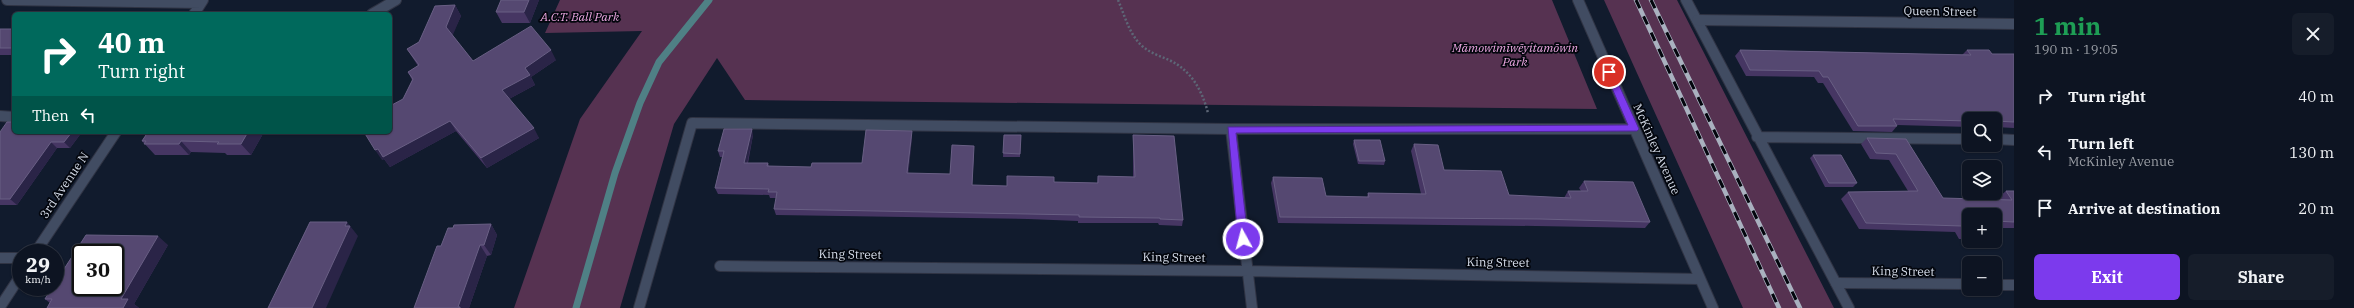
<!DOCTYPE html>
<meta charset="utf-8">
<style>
body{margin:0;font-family:"IBM Plex Serif",serif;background:#161d2a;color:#f1f3f6;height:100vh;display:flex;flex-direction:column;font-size:15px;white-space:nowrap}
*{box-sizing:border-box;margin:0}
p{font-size:13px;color:#9a9ea5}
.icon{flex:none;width:22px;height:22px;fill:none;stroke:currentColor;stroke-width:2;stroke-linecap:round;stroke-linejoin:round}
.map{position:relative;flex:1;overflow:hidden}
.details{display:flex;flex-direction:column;background:#0d1422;width:340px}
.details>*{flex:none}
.guide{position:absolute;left:12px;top:12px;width:380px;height:122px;border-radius:6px;box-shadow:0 1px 3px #0004,0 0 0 1px #2d3340;background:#00695c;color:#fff;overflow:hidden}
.tools{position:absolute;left:1962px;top:112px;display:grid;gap:8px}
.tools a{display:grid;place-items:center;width:40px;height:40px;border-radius:6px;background:#0d1422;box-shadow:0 1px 3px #0004,0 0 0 1px #2d3340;font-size:20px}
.speed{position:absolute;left:12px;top:244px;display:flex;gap:8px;font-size:20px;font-weight:700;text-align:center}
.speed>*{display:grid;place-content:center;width:52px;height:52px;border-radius:50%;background:#0d1422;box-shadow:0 1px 3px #0004,0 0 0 1px #2d3340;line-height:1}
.speed small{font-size:10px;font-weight:400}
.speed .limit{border:2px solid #111;border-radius:6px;background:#fff;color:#111}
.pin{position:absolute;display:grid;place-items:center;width:34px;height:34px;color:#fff;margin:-17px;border:2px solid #fff;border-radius:50%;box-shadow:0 1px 4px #0007}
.me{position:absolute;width:44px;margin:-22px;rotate:353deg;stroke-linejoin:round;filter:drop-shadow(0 0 3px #0008)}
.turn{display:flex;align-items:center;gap:14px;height:84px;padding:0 20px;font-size:18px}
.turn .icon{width:52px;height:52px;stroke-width:2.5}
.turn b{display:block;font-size:28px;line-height:34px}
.then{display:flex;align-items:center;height:38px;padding:0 20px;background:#0003;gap:8px;font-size:15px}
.round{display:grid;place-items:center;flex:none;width:42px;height:42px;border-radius:6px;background:#161d2a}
.head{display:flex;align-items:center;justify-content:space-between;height:68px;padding:0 20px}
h1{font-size:24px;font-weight:700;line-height:30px;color:#1e9e55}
.primary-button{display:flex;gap:8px;margin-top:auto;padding:8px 20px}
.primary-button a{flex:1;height:46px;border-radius:6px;background:#7c3aed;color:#fff;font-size:16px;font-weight:700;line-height:46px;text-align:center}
.primary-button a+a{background:#161d2a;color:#f1f3f6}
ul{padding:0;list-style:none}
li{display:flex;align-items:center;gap:12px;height:56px;padding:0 20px}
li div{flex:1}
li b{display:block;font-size:15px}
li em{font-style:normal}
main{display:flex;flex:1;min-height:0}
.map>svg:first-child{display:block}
</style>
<main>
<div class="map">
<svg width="2014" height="308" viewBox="0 0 2014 308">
<rect width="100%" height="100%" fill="#111b2d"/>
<!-- green -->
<path fill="#563251" d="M560 0H1552L1597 109 745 100 717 58 674 124 620 308H514L580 119 642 31 545 33Z
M1604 0H1677L1834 308H1743Z"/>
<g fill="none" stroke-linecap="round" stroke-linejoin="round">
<!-- stream -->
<path stroke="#4f8085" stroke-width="7" d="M576 308 615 173 640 103 659 62 709 0"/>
<defs>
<path id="lane" d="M1686 0 1849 308
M0 116 14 117
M1757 137 1969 139
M1995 139 2014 140
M639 308 692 123 1231 129H1634"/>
<path id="street" d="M7 0 201 3
M1578 0 1713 308
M194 14 203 0
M372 14 396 0
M1697 20 2014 24
M1231 129 1252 308
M35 253 116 132
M0 258H21
M720 266 1247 271 1700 279
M1836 283 1969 284
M1995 285H2014
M0 307 21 275"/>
</defs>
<!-- lane casing -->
<use href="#lane" stroke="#303444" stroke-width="12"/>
<!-- street casing -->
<use href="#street" stroke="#303444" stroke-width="12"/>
<!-- path -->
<path stroke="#5d6676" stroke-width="2.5" stroke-dasharray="2 2" stroke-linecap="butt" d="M1118 0C1125 16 1129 34 1142 46 1150 53 1160 56 1169 60 1191 70 1202 90 1208 113"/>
<!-- lane -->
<use href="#lane" stroke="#414c62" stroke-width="10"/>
<!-- street -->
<use href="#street" stroke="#414c62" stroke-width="10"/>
<defs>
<path id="rail" d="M1636 0 1779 308
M1651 0 1800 308"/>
</defs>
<!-- rail casing -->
<use href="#rail" stroke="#a9b1bf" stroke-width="4.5"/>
<!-- rail -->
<use href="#rail" stroke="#03060d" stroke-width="3" stroke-dasharray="9" stroke-linecap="butt"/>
</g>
<!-- wall -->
<path fill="#463663" d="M501 0H539L530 23H502L496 12Z
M455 5 461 16 452 35 473 61 556 60 531 77 535 85 509 99 539 138 487 168 456 131 390 167 384 159 382 160 403 99 412 80 408 72 418 66 407 49 419 42Z
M0 29H14V55H0Z
M1740 50 1962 55 1967 50 1992 54H2014V128L1995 127V119H1969V127L1897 125V126L1892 132 1853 131 1823 83H1818L1814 77 1746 76 1735 56Z
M0 132H82L70 148H57L17 205H0Z
M148 132H264L251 155H227L225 153 191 152 189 155H155L142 141Z
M753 135 748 163H768L769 166 811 167 862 163 912 137 908 173 950 174 974 152 972 185 1007 186 1054 182 1097 183 1098 176 1133 177V135L1183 220 1182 226 1159 225 1158 223H1078V221L1028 219 776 215 774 209 776 198H770L769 195 718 194 715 188 722 157H720L718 151Z
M1004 135H1021L1020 157H1003Z
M1867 138 1906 139 1943 198 2000 199 1999 197 2006 191H2014V228H1995V215H1969V239H1959L1955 232 1859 229 1841 199 1848 192 1908 191 1889 160 1870 159 1861 144Z
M1354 140 1385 161 1384 165 1358 164 1353 144Z
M1414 144 1444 170 1509 195 1564 198 1568 191H1581L1579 188 1584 181 1650 222 1645 228 1536 226 1278 223 1271 183 1273 177 1326 196 1367 197 1368 193 1421 194 1411 151Z
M1813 155 1857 183 1853 187H1825L1810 158Z
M491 224 497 235 491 255 487 256 469 308H414L441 246Z
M168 245 134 304 139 308H47L50 303 45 299Z"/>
<!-- shaded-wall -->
<path fill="#2a2447" d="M529 0H539L530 23 524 12Z
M455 5 461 16 452 37 446 27Z
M551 50 556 60 531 77 535 85 507 100 502 90 525 68Z
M450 121 456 131 390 167 384 159 382 160 375 150Z
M534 128 539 138 487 168 481 158Z
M752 129 753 135 746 169 744 163Z
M912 131V137L908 179 907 173Z
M72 132H82L70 148 64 142Z
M248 132H264L251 155 241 144Z
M181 141 191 152 189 155 179 144Z
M51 142 57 148 17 205 10 199Z
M974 146V152L972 191V185Z
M347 222 358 236 326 308H312Z
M491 224 497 235 491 255 484 245Z
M158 236 168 245 134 304 139 308H123L121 299Z
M480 245 487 256 469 308H459L458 307Z"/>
<!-- building -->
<path fill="#554871" stroke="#695f84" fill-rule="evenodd" d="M501 0H529L524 12H496Z
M455 5 446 27 473 61 531 26 551 50 525 68 530 75 502 90 534 128 481 158 450 121 383 157 378 149 375 150 364 132H390V106L403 99 413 79 408 72 419 65 407 49 419 42 435 6Z
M0 29H14V48H0Z
M1740 50 1971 55 1967 50H1989L1992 54H2014V122L1995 121V119H1969V121L1893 119 1897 126H1858L1828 77H1823L1819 71 1750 70Z
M7 122H14V132H72L64 142H51L10 199H0V132Z
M724 129H752L744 163H768L767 166 811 167 812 163H862L866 130 912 131 907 173 950 174 952 145 974 146 972 185 1007 186V176L1054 177V182L1098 183V176L1135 177 1133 135 1174 136 1183 220 1160 219V218L1079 217V215L1028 214 774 209 777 192H768L769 189 715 188 724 151H718Z
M148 132H248L241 144H217L219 142 181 141 179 144H144L146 141H142Z
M1004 135H1021L1020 154 1003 153Z
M1867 138 1906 139 1943 198 2012 200 2006 191H2014V222L1995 221V215H1969V233H1966L1962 226 1866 223 1848 192 1918 191 1896 154 1876 153Z
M1354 140H1380L1385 161H1359Z
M1414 144 1438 145 1444 170 1501 171 1509 195 1571 198 1568 191H1588L1584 181 1633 182 1650 222 1540 219 1280 217 1273 177 1322 178 1326 196 1369 197 1368 193 1426 194Z
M1813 155H1841L1857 183H1829Z
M310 222H347L345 226H350L312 308H268Z
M491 224 484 245H480L458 307H460V308H414L437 246H441L448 228H453L454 225Z
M86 235 158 236 121 299H128L123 308H47L52 299H45L52 287H55V283ZM81 253H115V287H81Z"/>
<!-- route -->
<path fill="#7c3aed" stroke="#51269a" d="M1609 68 1613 72 1639 129 1637 131 1236 133 1248 239 1243 243 1238 239 1228 127 1628 125 1605 72Z"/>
<g text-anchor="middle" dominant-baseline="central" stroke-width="3.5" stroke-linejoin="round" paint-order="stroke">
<!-- street labels -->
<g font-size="12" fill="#d5dce9" stroke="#03060d">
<text transform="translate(1940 11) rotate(1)">Queen Street</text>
<text transform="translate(1657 149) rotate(66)">McKinley Avenue</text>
<text transform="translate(64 185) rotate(-56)">3rd Avenue N</text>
<text transform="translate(850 254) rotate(1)">King Street</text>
<text transform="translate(1174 257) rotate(1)">King Street</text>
<text transform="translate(1498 262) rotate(1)">King Street</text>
<text transform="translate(1903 271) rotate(1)">King Street</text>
</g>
<!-- park labels -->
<g font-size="12" font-style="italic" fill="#eca7e1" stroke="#03060d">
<text x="580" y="16">A.C.T. Ball Park</text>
<text x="1515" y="47">Māmowimīwēyitamōwin<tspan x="1515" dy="14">Park</tspan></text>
</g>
</g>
</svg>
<div class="tools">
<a><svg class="icon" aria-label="search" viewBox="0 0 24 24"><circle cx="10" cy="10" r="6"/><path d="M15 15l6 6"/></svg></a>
<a><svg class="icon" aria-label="layers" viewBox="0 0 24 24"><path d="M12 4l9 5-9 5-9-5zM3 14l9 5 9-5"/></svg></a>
<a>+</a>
<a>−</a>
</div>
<div class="speed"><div>29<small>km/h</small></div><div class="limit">30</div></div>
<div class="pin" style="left:1609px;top:72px;background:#d93025"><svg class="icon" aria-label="arrive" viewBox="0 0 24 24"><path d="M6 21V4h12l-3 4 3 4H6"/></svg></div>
<svg class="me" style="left:1243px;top:239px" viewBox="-20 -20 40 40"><circle r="17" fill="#7c3aed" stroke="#fff" stroke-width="3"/><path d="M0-11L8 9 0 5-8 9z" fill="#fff"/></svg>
<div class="guide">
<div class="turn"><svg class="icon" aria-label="right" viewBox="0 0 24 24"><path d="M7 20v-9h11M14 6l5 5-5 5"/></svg><div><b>40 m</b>Turn right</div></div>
<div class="then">Then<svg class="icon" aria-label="left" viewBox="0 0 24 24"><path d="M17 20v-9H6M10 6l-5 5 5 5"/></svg></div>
</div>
</div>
<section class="details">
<div class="head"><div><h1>1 min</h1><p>190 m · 19:05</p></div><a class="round"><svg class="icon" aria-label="close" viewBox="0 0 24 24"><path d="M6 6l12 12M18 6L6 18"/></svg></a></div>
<ul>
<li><svg class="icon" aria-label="right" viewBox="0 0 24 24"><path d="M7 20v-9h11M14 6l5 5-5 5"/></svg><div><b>Turn right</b></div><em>40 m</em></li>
<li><svg class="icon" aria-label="left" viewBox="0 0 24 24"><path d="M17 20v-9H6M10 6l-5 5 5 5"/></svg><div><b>Turn left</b><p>McKinley Avenue</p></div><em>130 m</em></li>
<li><svg class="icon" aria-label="arrive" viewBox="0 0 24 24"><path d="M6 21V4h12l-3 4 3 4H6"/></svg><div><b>Arrive at destination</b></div><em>20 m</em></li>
</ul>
<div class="primary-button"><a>Exit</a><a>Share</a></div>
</section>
</main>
